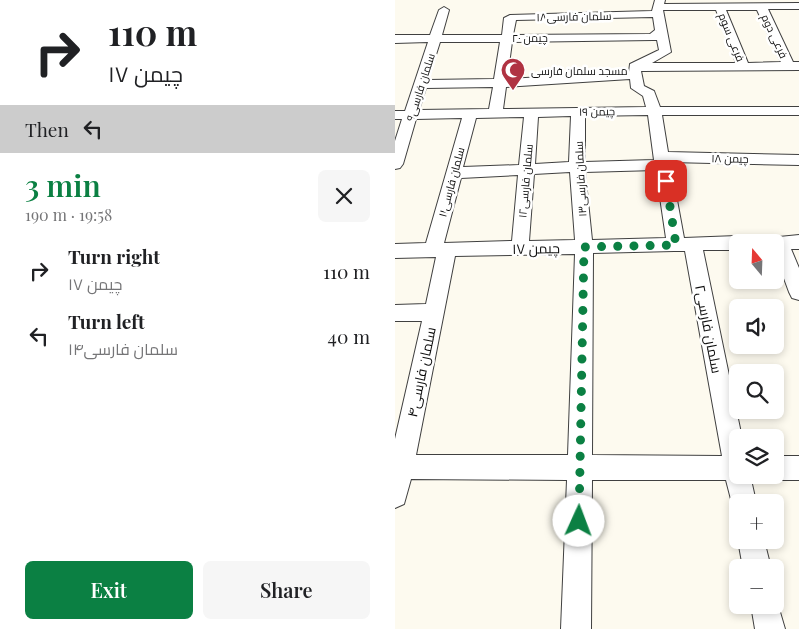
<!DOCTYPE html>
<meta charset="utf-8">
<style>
body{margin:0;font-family:"Playfair Display",Cairo,serif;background:#f6f6f6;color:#202124;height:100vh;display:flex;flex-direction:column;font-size:19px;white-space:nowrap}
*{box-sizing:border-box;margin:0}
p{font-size:16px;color:#757577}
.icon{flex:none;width:28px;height:28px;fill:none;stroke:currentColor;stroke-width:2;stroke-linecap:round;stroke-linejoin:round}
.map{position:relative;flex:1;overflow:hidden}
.side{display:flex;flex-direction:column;background:#fff;width:395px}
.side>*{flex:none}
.banner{background:#fff;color:#202124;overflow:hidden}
.needle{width:32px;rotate:341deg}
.buttons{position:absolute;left:334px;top:234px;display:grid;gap:10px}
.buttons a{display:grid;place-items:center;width:55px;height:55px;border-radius:8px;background:#fff;box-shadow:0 2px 8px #0003;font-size:25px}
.pin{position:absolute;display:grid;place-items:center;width:42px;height:42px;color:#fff;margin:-21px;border-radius:10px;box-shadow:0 2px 8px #0006}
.me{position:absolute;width:55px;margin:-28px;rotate:2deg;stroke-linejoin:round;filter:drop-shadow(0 0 4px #0008)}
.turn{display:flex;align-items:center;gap:18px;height:105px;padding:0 25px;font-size:22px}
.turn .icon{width:65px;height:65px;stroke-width:2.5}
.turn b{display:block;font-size:35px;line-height:42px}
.then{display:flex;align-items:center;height:48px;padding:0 25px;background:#0003;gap:10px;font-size:19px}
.round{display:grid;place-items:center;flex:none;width:52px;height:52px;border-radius:8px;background:#f6f6f6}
.headline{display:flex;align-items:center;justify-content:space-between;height:85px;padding:0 25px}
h1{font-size:30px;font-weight:600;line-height:38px;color:#0b8043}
.button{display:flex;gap:10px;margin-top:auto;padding:10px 25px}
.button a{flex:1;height:58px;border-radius:8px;background:#0b8043;color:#fff;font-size:20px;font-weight:600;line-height:58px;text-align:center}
.button a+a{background:#f6f6f6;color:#202124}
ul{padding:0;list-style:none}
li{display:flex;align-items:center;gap:15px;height:65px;padding:0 25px}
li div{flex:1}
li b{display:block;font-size:19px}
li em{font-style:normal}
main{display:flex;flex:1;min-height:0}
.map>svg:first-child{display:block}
</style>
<main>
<section class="side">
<div class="banner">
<div class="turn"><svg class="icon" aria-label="right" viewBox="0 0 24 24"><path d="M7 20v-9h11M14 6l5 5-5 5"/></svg><div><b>110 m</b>چیمن ۱۷</div></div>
<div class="then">Then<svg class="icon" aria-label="left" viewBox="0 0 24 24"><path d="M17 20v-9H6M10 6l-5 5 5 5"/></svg></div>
</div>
<div class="headline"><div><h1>3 min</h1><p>190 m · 19:58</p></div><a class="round"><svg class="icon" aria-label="close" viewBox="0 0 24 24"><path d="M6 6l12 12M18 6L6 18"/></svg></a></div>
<ul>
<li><svg class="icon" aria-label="right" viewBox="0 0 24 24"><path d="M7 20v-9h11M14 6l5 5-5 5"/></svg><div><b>Turn right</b><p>چیمن ۱۷</p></div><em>110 m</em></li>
<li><svg class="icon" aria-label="left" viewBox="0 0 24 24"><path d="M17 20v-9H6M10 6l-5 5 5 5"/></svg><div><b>Turn left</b><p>سلمان فارسی۱۴</p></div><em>40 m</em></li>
</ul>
<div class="button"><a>Exit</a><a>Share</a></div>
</section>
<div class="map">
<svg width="404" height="629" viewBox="0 0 404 629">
<rect width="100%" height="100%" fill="#fdfaef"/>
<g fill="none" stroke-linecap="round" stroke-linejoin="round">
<defs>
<path id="street" d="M260 0H270L269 4 404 3V9H373L398 62H404V70L246 71 249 86 259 91 265 107H404V115H267L273 152 404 155V165L275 162 289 238 342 236 348 238 351 242H342V250H308L347 438H342V475H355L361 502H342V513L339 511 331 480H197L196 629H166L172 480 16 479 9 504 0 508V439L27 321H0V305L31 304 41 257 0 258V244L31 243 67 118 21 119 8 164 5 168 0 169V141L7 119H0V111H10L33 42 0 43V35H35L44 10 49 7 54 10 47 35H107L109 18 115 15 257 11ZM268 10H321L341 63H257L276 52ZM331 10H362L386 62 353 63ZM258 17 260 30 255 34 118 35 121 20ZM258 40H262L264 50 235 64 234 72 112 79 117 42ZM45 42H105L99 79 33 80ZM235 79 236 88 248 96 251 107 108 109 111 87ZM98 87 94 109 24 110 31 88ZM253 115 259 160 190 162V116ZM176 116 174 162 140 164 143 117ZM129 117 124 165 68 167 81 118ZM261 170 271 238 197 240 190 172ZM175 172 180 240 134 241 139 174ZM123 175 117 241 49 243 66 178ZM279 251H290L327 456 197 455 198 253ZM180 254 173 455H21L60 256Z
M404 235V249H396L404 268V300L397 298 394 292 380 254V242H371L374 238Z
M380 456H404V480H380L371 477V475H380Z
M343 540H369L376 568H348Z
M380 595 390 629H360L356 605H380Z"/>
</defs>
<!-- street casing -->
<use href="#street" stroke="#404040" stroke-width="2"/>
<!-- street -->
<use href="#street" fill="#fff" fill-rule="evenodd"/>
</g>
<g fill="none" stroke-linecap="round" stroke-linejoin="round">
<!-- route -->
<path stroke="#0b8043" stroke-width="9" stroke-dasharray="0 16.2" d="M184 521 189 247 281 245 271 181"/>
</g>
<!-- icons -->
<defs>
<symbol id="mosque-pin" viewBox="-11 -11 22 30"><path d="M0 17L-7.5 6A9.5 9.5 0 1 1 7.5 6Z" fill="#b03342" stroke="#fff"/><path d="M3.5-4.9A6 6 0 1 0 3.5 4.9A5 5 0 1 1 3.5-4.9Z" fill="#fff"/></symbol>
</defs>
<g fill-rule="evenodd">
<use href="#mosque-pin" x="104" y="56" width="28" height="38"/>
</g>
<g text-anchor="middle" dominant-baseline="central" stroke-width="5" stroke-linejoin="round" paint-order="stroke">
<!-- far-street labels -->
<g font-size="11" fill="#0d0d0d" stroke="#fff">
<text transform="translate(179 16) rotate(-1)">سلمان فارسی۱۸</text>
<text transform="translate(380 36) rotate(65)">فرعی دوم</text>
<text x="135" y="37">چیمن ۲۰</text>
<text transform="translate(337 37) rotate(68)">فرعی سوم</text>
<text transform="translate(25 87) rotate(-72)">سلمان فارسی۹</text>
<text transform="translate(202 111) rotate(-1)">چیمن ۱۹</text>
<text transform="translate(335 158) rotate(1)">چیمن ۱۸</text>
<text transform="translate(185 179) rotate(-93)">سلمان فارسی۱۳</text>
<text transform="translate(130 181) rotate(-85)">سلمان فارسی۱۲</text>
<text transform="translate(56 182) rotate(-75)">سلمان فارسی۱۱</text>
</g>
<!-- far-poi labels -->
<g font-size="11" fill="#0d0d0d" stroke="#fff" text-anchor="start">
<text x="136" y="70">مسجد سلمان فارسی</text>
</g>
<!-- street labels -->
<g font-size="14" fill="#0d0d0d" stroke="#fff">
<text transform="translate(141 248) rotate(-1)">چیمن ۱۷</text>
<text transform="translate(314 329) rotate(79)">سلمان فارسی۲</text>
<text transform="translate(26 372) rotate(-78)">سلمان فارسی۴</text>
</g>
</g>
</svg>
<div class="buttons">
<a><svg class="needle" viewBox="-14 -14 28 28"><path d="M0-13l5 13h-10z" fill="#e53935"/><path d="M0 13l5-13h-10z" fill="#757577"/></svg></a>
<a><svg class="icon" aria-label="sound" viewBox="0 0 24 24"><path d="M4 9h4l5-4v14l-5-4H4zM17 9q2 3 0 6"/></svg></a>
<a><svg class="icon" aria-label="search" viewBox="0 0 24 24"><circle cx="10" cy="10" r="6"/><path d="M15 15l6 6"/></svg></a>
<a><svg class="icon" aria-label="layers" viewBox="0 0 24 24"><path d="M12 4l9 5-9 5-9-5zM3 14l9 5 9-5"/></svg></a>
<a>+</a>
<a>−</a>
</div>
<div class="pin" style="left:271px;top:181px;background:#d93025"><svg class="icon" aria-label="arrive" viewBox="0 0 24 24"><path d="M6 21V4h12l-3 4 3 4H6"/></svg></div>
<svg class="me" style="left:184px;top:521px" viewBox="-20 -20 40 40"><circle r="19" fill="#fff"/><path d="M0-13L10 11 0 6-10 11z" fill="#0b8043"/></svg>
</div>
</main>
